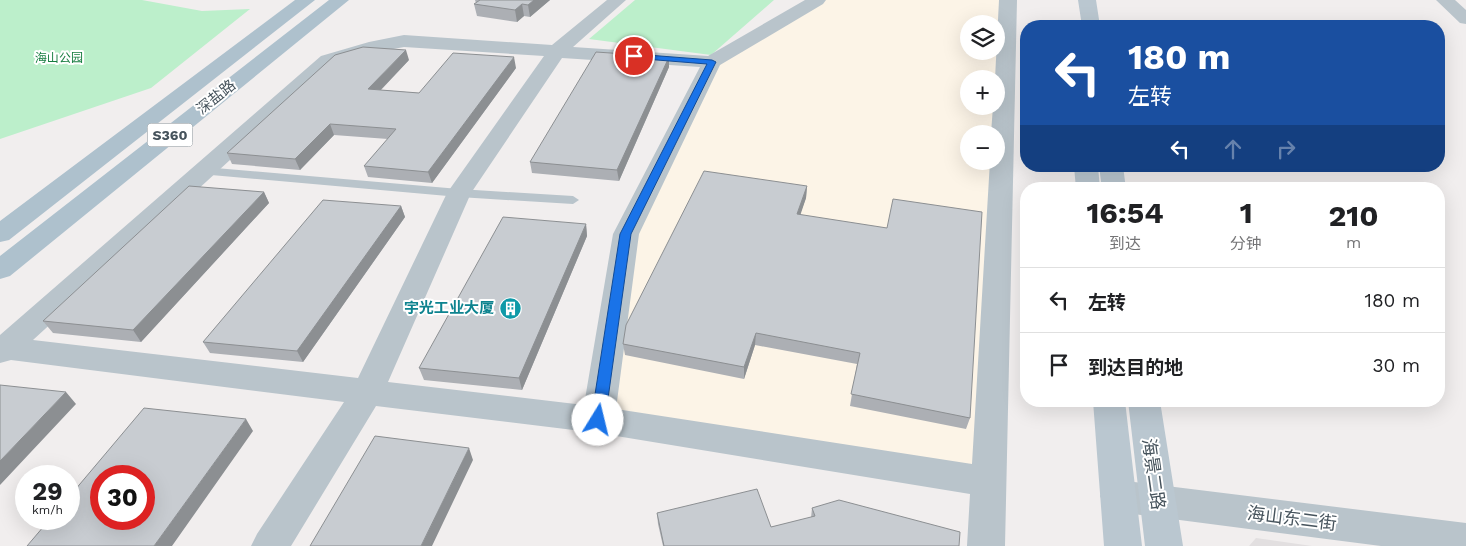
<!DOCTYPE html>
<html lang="zh">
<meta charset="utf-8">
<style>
body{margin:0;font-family:"Work Sans","Noto Sans SC",sans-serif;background:#f6f6f6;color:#202124;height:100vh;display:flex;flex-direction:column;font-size:19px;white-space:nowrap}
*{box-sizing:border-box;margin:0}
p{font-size:16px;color:#757577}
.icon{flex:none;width:28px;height:28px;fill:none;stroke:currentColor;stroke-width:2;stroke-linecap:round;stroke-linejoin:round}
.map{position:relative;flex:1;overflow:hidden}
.details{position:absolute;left:1020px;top:182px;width:425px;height:225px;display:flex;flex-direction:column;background:#fff;border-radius:20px;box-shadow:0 5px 20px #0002}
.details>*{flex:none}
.guide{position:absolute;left:1020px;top:20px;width:425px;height:152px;border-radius:20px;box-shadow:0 5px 20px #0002;background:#1a4fa0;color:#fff;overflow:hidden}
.buttons{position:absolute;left:960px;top:15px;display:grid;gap:10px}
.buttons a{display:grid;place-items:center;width:45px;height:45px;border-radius:50%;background:#fff;box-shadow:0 5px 20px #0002;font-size:25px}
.speed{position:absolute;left:15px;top:465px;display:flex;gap:10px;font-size:25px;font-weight:700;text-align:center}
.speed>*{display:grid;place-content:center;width:65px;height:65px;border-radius:50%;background:#fff;box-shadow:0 5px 20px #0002;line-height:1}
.speed small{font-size:12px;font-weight:400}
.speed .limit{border:8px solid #d22;background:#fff;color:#111}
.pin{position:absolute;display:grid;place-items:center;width:42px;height:42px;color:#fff;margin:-21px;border:2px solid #fff;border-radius:50%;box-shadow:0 1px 5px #0007}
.me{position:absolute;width:55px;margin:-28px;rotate:9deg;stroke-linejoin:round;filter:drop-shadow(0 0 4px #0008)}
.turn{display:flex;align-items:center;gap:18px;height:105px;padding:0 25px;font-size:22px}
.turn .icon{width:65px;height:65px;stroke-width:2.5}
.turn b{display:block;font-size:35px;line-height:42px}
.lanes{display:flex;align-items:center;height:48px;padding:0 25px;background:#0003;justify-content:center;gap:25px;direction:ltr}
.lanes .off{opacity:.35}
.eta{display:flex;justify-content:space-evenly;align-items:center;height:85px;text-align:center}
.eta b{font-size:30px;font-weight:700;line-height:35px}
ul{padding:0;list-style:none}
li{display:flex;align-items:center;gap:15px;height:65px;padding:0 25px;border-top:1px solid #e0e0e0}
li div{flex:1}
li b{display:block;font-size:19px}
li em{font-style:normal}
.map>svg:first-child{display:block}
</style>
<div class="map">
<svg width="1466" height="546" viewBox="0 0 1466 546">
<rect width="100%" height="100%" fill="#f1eeee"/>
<!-- commercial -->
<path fill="#fcf4e7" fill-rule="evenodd" d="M817 0H1008L988 482 598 420 626 234 712 62ZM969 24H996V51H969ZM969 79H996V106H969ZM969 134H996V161H969Z"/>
<!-- education -->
<path fill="#e2dfe0" d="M1256 538 1312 546H1249Z"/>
<!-- green -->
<path fill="#bcefcb" d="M0 0H142L202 11 250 9 151 88 0 139Z
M635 0H774L711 55 589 39Z"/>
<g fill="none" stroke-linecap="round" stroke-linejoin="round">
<!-- lane -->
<path fill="#b9c4cb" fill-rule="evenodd" d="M204 167 459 189 573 196 579 200 573 204 459 197 200 174 198 171Z"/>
<!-- street -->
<path fill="#b9c4cb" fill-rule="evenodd" d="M607 0H626L573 47 708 56 805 0H826L823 4 720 65 639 234 616 409 972 464 990 161H996V134H991L993 106H996V79H995L999 0H1017L1005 546H967L970 494 598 433 376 406 291 546H251L257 534 344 402 11 360 0 363V335L321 56 369 42 404 35 552 45ZM404 47 544 56 447 193 358 378 33 340 335 64 372 53ZM562 58 700 67 613 234 584 405 388 382 471 193Z
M1436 0H1455L1466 10V24L1460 23Z
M1118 480 1466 523V546H1381L1118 512 1105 507 1100 496 1105 485Z"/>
<!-- secondary -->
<path fill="#bac7d0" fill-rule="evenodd" d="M1078 0H1096L1100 26H1082Z
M1074 166H1098L1100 189H1076Z
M1099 166H1123L1126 189H1102Z
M1093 401H1125L1142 546H1104Z
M1128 401H1160L1183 546H1145Z"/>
<!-- primary -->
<path fill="#aec1cd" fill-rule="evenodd" d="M295 0H315L9 240 0 242V221Z
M329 0H349L10 276 0 279V256Z"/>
</g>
<!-- wall -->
<path fill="#acafb4" d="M475 0H550L530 17 524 16 517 22 477 16 474 4 476 3Z
M669 57V67L619 181 532 173 530 162Z
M409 60 381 90 419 93 516 68 432 183 368 177 364 166 388 139 334 135 300 170 232 164 227 153Z
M807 186 806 198 800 214 970 418 966 429 850 406 857 364 755 345 744 379 625 355 623 344Z
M264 192 269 203 141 342 53 333 43 321Z
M401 206 405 217 303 362 210 353 203 342Z
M586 224 587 236 522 390 424 380 419 368Z
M812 508 959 546H663L658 524 657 513 771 527 811 518Z"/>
<!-- shaded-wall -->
<path fill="#8c8f92" d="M534 0H550L530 17 528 5Z
M522 4 524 16 517 22 515 10Z
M406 50 409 60 372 99 368 89Z
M514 57 516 68 432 183 428 172Z
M669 57V67L619 181 617 170Z
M330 124 334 135 300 170 295 159Z
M807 186 806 198 797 225V214Z
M264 192 269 203 141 342 133 330Z
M401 206 405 217 303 362 297 351Z
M586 224 587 236 522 390 519 378Z
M756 333 755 345 744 379V367Z
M66 392 76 404 0 485V461Z
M246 419 253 431 172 546H154Z
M469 448 473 460 432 546H421Z"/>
<!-- building -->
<path fill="#c8ccd1" stroke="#8c8f92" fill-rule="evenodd" d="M480 0H534L528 5 522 4 515 10 474 4Z
M363 47 406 50 368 89 419 93 453 53 514 57 428 172 364 166 396 129 330 124 295 159 227 153 335 55Z
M596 52 669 57 617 170 530 162Z
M704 171 807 186 797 214 887 228 893 199 982 212 970 418 851 394 860 353 756 333 744 367 623 344 626 325Z
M189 186 264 192 133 330 43 321Z
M323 200 401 206 297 351 203 342Z
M503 217 586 224 519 378 419 368Z
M0 385 66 392 0 461Z
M144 408 246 419 154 546H27L50 519H69V497ZM101 476H144V519H101Z
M375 436 469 448 421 546H310Z
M757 489 771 527 815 516 812 508 839 500 960 532 959 546H664L657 513Z"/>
<!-- route -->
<path fill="#1a73e8" stroke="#114b97" d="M634 54 712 60 716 62 631 234 605 420 603 424 598 426 593 424 591 420 620 234 707 64 632 58 630 56Z"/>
<!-- icons -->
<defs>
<symbol id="building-disc" viewBox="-11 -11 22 22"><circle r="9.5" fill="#0f9aa8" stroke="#fff"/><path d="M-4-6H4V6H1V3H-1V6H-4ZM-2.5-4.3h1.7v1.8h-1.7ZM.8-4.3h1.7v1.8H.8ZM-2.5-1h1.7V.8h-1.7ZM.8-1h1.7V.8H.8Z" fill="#fff"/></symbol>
</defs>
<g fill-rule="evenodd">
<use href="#building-disc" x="498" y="296" width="25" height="25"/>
</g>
<g text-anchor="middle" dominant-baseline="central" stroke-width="4" stroke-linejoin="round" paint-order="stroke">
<!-- far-park labels -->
<g font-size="12" fill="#177d40" stroke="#fff">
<text x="59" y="58">海山公园</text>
</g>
<!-- shield labels -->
<rect fill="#fff" stroke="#7e878d" stroke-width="1" x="147.5" y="123.5" width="45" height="23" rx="4"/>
<g font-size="14" font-weight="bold" fill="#46535c">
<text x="170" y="135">S360</text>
</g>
<!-- street labels -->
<g font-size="15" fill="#46535c" stroke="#fff">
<text transform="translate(216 97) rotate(-39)">深盐路</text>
</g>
<!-- culture labels -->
<g font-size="15" font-weight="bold" fill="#0d838f" stroke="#fff" text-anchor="end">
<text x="494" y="308">宇光工业大厦</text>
</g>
<!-- near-street labels -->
<g font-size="18" fill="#46535c" stroke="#fff">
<text transform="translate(1154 474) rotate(82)">海景二路</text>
<text transform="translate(1292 518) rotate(7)">海山东二街</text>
</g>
</g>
</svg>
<div class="buttons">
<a><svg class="icon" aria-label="layers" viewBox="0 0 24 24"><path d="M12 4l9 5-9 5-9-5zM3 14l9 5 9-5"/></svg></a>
<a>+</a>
<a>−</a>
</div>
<div class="speed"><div>29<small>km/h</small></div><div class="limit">30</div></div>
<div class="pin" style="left:634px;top:56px;background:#d93025"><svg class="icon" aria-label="arrive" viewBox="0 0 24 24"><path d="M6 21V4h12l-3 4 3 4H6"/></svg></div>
<svg class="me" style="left:598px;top:420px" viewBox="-20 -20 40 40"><circle r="19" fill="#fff"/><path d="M0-13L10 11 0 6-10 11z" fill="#1a73e8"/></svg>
<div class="guide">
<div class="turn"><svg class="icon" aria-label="left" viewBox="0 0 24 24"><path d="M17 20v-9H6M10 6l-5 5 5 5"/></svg><div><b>180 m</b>左转</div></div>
<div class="lanes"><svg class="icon" aria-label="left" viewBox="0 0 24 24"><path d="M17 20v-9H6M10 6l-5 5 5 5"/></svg><svg class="icon off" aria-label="ahead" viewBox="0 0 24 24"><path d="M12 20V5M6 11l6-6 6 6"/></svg><svg class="icon off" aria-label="right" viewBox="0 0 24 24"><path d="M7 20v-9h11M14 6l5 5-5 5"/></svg></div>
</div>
<section class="details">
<div class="eta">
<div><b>16:54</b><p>到达</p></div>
<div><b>1</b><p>分钟</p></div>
<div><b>210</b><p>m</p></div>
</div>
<ul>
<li><svg class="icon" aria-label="left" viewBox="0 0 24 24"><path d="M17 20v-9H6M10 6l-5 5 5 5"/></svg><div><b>左转</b></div><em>180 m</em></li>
<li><svg class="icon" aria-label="arrive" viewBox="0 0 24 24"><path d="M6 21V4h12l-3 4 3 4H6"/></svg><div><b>到达目的地</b></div><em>30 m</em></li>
</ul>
</section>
</div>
